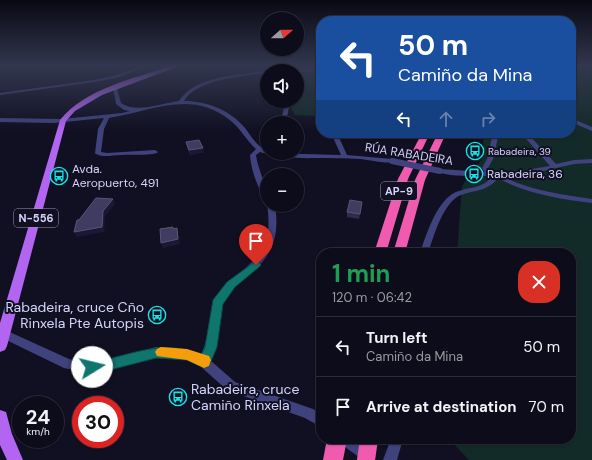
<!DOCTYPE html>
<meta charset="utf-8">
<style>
body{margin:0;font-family:"DM Sans",sans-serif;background:#161523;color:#f1f3f6;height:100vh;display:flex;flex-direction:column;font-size:15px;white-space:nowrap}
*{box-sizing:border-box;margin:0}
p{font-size:13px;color:#9a9ba2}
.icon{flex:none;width:22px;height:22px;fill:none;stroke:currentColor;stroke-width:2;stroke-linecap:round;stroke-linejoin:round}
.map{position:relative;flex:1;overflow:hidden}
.details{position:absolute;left:316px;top:248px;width:260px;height:196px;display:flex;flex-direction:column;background:#0d0c1a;border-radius:16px;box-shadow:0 1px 3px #0004,0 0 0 1px #2d2c39}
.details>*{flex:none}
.banner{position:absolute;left:316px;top:16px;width:260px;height:122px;border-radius:16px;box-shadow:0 1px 3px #0004,0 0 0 1px #2d2c39;background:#1a4fa0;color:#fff;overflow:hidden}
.needle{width:26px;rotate:69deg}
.tools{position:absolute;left:260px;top:12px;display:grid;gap:8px}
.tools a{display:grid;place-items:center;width:44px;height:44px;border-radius:50%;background:#0d0c1a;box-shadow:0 1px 3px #0004,0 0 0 1px #2d2c39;font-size:20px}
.speed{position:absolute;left:12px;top:396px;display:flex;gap:8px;font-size:20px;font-weight:700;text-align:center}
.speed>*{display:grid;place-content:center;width:52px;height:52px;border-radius:50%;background:#0d0c1a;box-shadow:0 1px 3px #0004,0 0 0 1px #2d2c39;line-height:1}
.speed small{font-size:10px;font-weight:400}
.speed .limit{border:6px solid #d22;background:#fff;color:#111}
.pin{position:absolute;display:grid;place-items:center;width:34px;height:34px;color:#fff;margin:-41px -17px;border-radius:50% 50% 50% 0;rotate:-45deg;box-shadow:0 0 4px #0007}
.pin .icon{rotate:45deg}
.me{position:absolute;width:44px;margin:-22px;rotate:81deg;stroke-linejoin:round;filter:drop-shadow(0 0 3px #0008)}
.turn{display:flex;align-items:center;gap:14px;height:84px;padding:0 16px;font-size:18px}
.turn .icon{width:52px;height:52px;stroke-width:2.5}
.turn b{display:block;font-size:28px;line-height:34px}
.lanes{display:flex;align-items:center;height:38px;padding:0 16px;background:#0003;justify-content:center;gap:20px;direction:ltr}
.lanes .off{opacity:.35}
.round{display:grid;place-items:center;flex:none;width:42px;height:42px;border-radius:16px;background:#161523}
.overview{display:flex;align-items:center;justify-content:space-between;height:68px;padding:0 16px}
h1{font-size:24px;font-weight:700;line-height:30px;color:#1e9e55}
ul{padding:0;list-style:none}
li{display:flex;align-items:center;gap:12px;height:60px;padding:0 16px;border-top:1px solid #2d2c39}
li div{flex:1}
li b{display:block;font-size:15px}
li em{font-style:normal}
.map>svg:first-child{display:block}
</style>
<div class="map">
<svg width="592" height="460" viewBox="0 0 592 460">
<rect width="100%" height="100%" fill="#111022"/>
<!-- green -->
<path fill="#132b28" d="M268 66H321V116L295 115 287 101H297V71H271Z
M571 66H592V460H469L449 439H571V253H457L462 186 484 156 483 141 485 133H571Z"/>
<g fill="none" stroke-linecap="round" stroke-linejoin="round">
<!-- minor -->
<path fill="#3f427d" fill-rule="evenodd" d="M142 66H149L116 78 94 82 0 95V93L94 80 113 76Z
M321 69V71L297 72V71H295L297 70Z
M267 71V73C244 76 197 79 184 101 207 101 230 110 245 128 252 137 256 146 267 150V153L341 155 331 133H337L347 155 392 159 394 160V162C384 164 371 160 361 159 331 157 287 161 260 152L256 155C258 171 267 184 267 199H264C257 185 251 170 250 155L256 149C246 140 241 129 231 121 192 89 153 111 109 118L104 129 101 152 107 153 155 150 158 152 157 153C145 156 133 154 121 155 112 155 105 158 96 154L95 153 98 129 104 118 54 123 0 122V118L62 119 122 113 130 111 124 110 116 104 113 87 117 88 121 103C137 114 161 103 179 101 194 76 241 74 267 71H268Z
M286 101H290L286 123H280Z
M571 118 592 127V131L571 122Z
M493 133H499L493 159 488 168 492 172 526 170 550 166 521 133H527L556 164 574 160 592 159V163L574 164 534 173 503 176C527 190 565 195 592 199V203C561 199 521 193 495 176L497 179C488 191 475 190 461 195 443 202 434 236 428 253H420C426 235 437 200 456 192 468 187 480 189 490 179L488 176C477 176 445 177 437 171L440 169 485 172 482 168 487 159Z
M267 205H275C280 238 272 256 247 277 238 284 229 291 224 301 219 309 220 319 219 328 217 339 214 350 210 360L235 382 313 409 321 414V427L305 418 227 390 200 366 186 360 156 357 102 371 82 372 64 368 0 337V329H3L69 359 82 362 102 361 156 347 187 350 201 356C205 346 207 336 209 326 211 315 211 306 217 296 223 286 232 279 241 272 265 252 272 236 267 205Z
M340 439H357L373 450 375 455 373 460H363L341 444Z
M391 439H403L397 460H383Z"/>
<!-- primary -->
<path fill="#b165f1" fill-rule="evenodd" d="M171 66H179L102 95 75 111 66 121 7 346 5 350 0 352V323L60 120C86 88 133 79 171 66Z
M0 410 6 412 12 434 23 460H7L0 445Z"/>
<!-- motorway -->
<path fill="#f05aaf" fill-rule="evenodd" d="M422 133H430L408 179 386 253H374L398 179Z
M438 133H446L425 180 405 253H393L415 180Z
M327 439H347L343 460H323Z"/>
<!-- minor-bridge -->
<path stroke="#3f427d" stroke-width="6" d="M392 161 440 171"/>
<!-- motorway-bridge -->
<path stroke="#f05aaf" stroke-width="18" d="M366 460 369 439"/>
</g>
<!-- wall -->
<path fill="#2f2a4e" d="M186 142 204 152 190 155 187 147Z
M362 202 359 219 347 217V212Z"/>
<!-- shaded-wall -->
<path fill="#1b1835" d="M203 148 204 152 190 155 189 150Z
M113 199 115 204 105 216 104 232 77 237 74 232 103 211Z
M177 228 180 244 163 248 161 243Z"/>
<!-- building -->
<path fill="#403c61" stroke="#585479" d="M199 140 203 148 189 150 186 142Z
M96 198 113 199 103 211 102 227 74 232 77 220H79Z
M350 200 362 202 360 214 347 212Z
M173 227V229L177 228 178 239 161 243 160 229Z"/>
<!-- sky -->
<linearGradient id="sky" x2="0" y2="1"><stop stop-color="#090913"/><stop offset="0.5" stop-color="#32374f"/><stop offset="1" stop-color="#32374f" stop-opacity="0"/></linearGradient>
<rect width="592" height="131" fill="url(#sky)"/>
<!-- route -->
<path fill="#0f766e" stroke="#0a4d48" d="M256 261 259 262 261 265 259 267 235 287 223 304 217 347 209 366 204 368 187 360 156 358 102 372H92L88 371 86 367 88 362C95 360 104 360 112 358 144 350 169 341 201 355L205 347 213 300 227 282Z"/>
<!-- slow -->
<path fill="#f59e0b" d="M161 347 187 349 209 356 211 360 209 366 204 368 187 360 157 356 155 352 157 349Z"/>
<!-- icons -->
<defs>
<symbol id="bus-ring" viewBox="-11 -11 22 22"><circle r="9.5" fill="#111022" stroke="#14e5e7" stroke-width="1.5"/><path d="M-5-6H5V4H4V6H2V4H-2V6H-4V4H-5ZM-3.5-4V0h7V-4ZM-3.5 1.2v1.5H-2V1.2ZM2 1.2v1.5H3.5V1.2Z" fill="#14e5e7"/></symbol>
</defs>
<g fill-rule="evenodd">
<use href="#bus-ring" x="465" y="141" width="20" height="20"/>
<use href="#bus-ring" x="464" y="164" width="20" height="20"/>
<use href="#bus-ring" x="49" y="166" width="20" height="20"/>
<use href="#bus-ring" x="147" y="305" width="20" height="20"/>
<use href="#bus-ring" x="168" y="387" width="20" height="20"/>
</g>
<g text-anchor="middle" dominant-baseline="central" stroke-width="4" stroke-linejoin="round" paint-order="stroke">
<!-- far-poi labels -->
<g font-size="10" fill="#d5d4fb" stroke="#111022" text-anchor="start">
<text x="488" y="151">Rabadeira, 39</text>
</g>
<!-- shield labels -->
<g fill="#111022" stroke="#9a99ba" stroke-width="1">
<rect x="381" y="182" width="36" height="18" rx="3"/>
<rect x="14" y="209" width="44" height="18" rx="3"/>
</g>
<g font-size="11" font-weight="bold" fill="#d5d4fb">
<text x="399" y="191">AP-9</text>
<text x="36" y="218">N-556</text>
</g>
<!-- street labels -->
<g font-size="12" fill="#d5d4fb" stroke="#111022">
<text transform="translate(409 154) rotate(9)">RÚA RABADEIRA</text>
</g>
<!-- poi labels -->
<g font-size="12" fill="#d5d4fb" stroke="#111022" text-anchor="start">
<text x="72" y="169">Avda.<tspan x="72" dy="14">Aeropuerto, 491</tspan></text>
<text x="487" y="174">Rabadeira, 36</text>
</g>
<!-- near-poi labels -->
<g font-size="14" fill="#d5d4fb" stroke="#111022" text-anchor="end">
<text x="144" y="307">Rabadeira, cruce Cño<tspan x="144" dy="16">Rinxela Pte Autopis</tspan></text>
<text x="191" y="389" text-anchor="start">Rabadeira, cruce<tspan x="191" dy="16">Camiño Rinxela</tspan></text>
</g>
</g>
</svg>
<div class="tools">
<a><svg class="needle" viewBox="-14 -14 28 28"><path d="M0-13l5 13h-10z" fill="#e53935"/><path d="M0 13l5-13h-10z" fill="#9a9ba2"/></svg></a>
<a><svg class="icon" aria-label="sound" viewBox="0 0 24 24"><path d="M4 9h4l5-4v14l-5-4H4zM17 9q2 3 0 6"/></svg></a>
<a>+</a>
<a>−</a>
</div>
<div class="speed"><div>24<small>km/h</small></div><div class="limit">30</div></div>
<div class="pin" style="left:256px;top:265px;background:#d93025"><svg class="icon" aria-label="arrive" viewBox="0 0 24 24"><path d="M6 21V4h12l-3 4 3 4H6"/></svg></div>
<svg class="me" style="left:92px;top:367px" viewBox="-20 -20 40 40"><circle r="19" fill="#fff"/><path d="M0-13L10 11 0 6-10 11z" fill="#0f766e"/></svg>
<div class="banner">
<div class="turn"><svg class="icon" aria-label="left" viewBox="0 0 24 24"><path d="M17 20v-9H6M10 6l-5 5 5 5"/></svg><div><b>50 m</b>Camiño da Mina</div></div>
<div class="lanes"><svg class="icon" aria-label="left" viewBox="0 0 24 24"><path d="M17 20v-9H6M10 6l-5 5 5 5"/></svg><svg class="icon off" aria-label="ahead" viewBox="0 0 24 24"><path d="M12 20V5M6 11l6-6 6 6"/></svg><svg class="icon off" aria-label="right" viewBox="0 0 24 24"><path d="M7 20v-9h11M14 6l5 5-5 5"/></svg></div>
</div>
<section class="details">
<div class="overview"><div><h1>1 min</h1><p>120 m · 06:42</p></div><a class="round" style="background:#d93025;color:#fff"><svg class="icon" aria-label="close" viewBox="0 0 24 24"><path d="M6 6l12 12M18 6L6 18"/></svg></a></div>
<ul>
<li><svg class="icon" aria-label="left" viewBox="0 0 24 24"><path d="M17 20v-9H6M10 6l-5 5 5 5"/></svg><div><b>Turn left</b><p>Camiño da Mina</p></div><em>50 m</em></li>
<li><svg class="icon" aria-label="arrive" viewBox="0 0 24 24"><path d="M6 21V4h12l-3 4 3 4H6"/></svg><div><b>Arrive at destination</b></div><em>70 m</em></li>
</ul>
</section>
</div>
